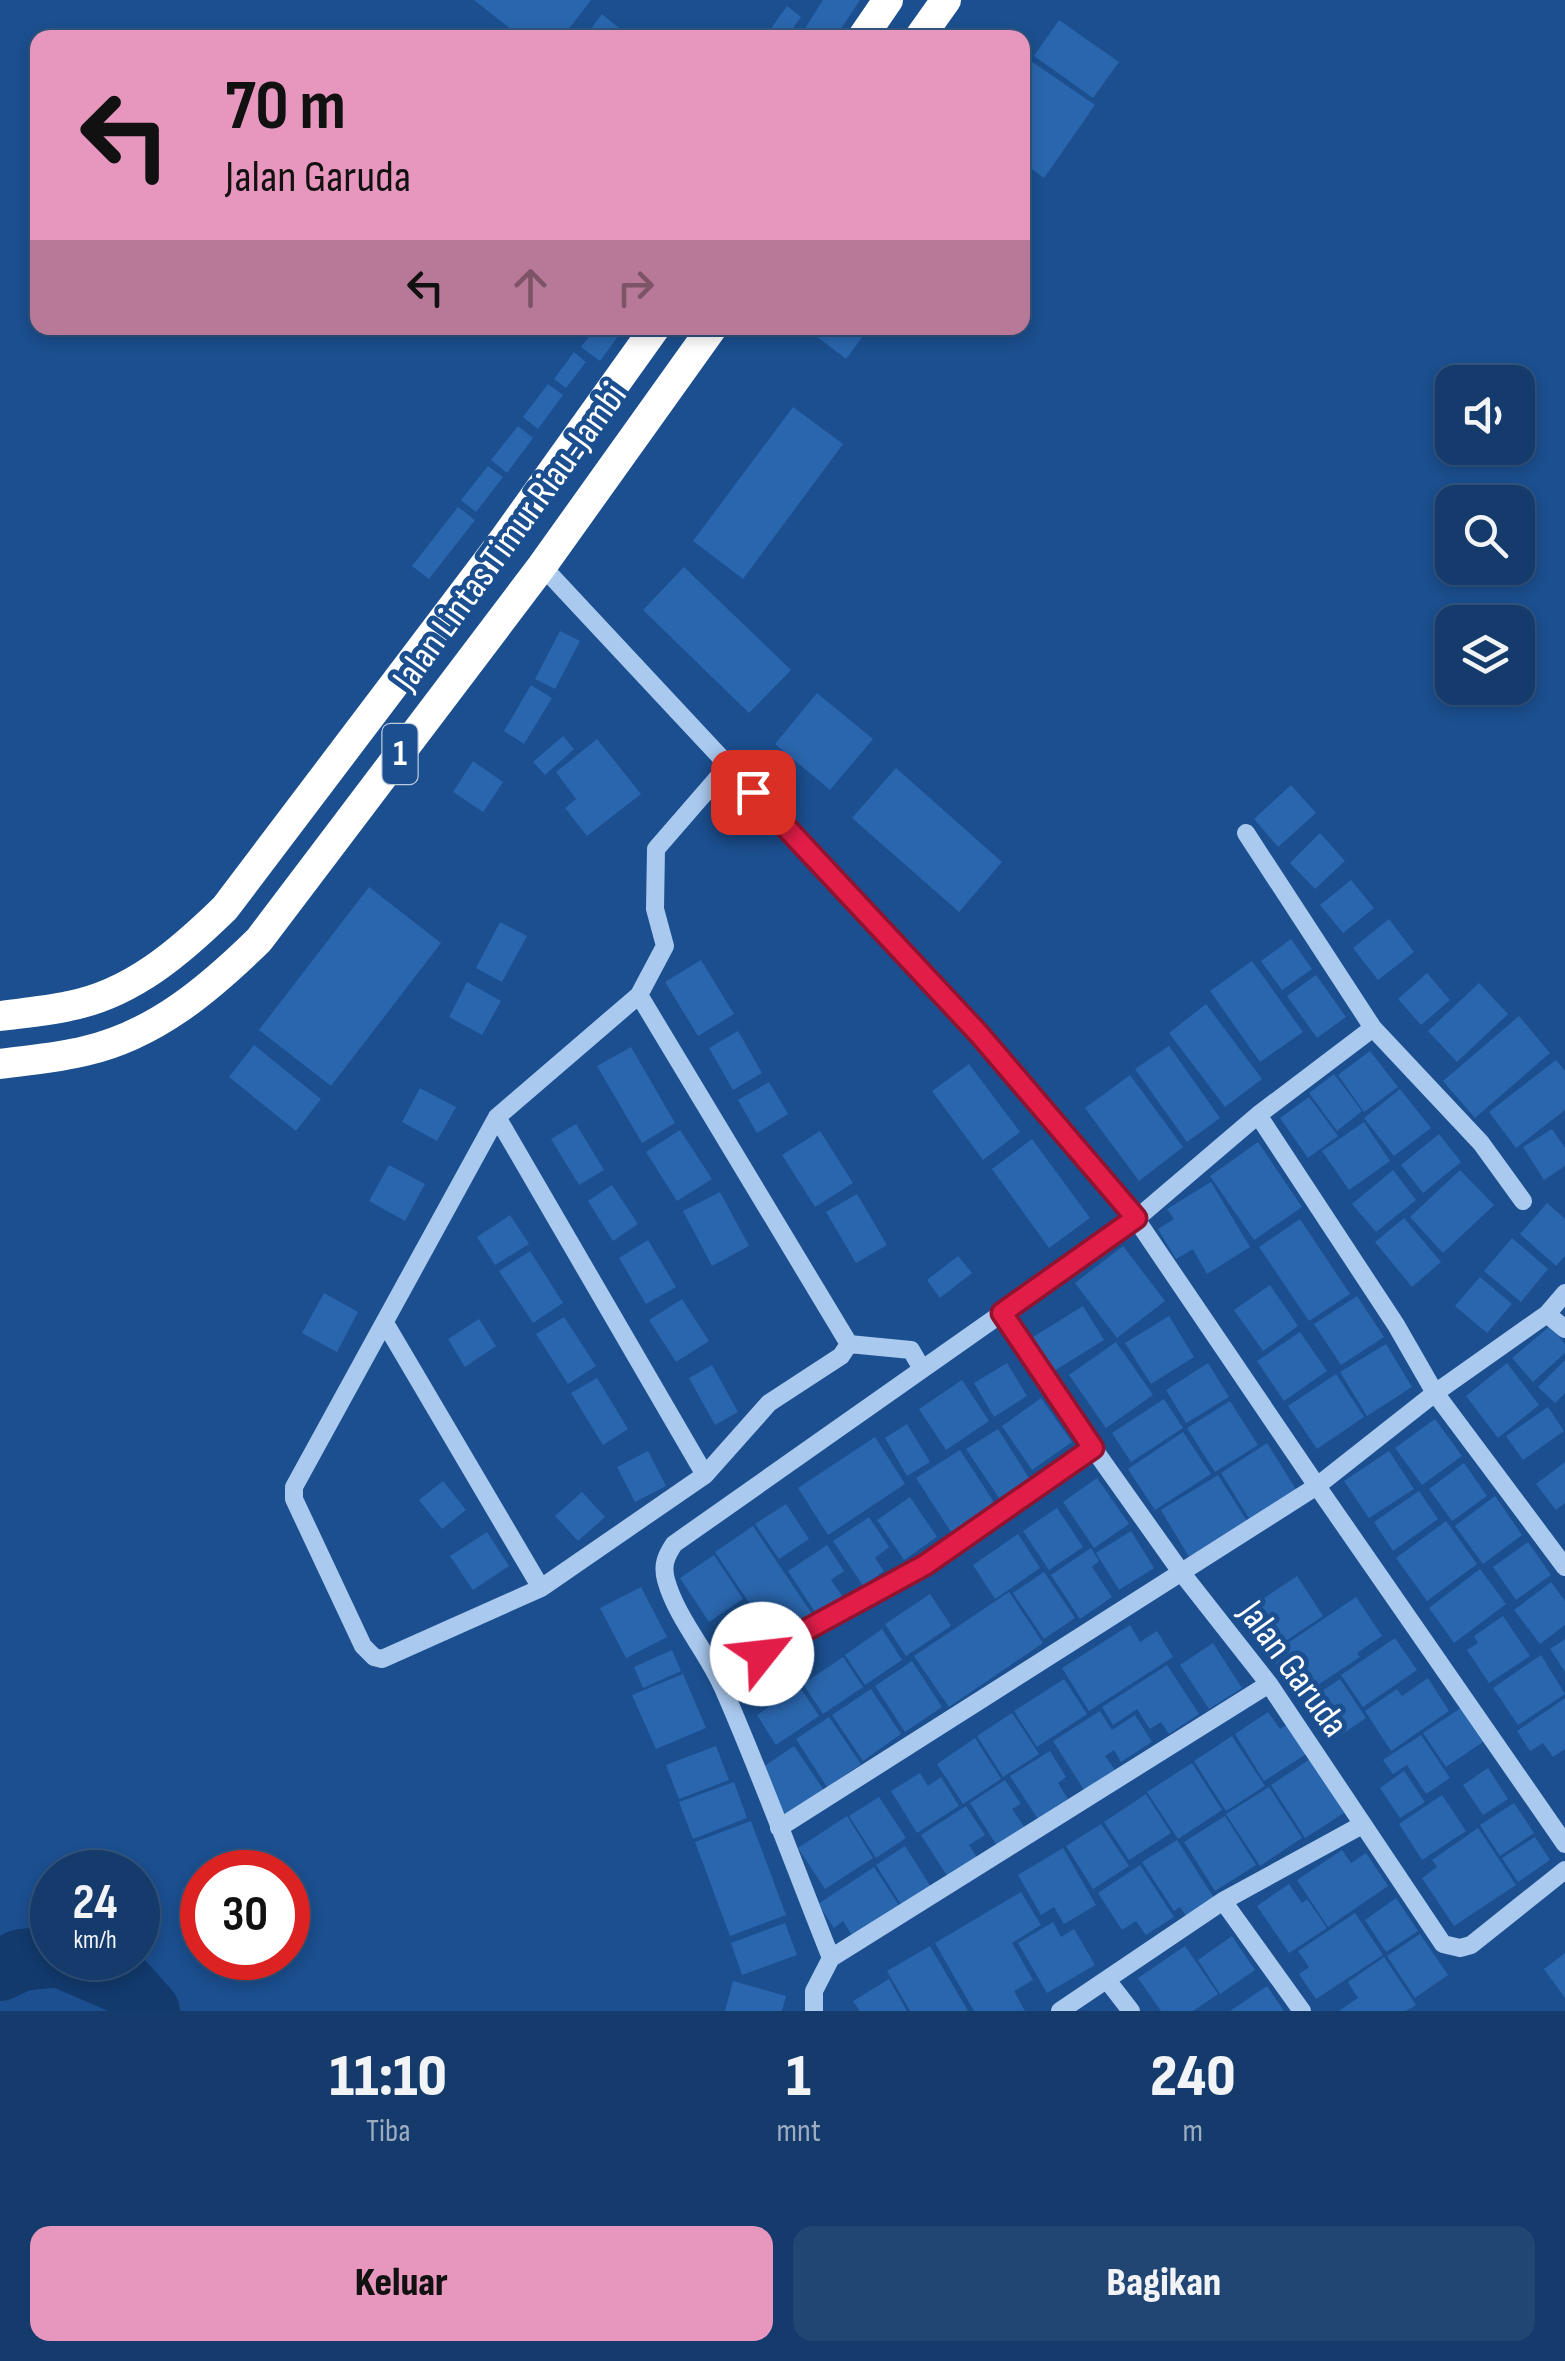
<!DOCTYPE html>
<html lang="id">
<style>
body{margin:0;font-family:"Sofia Sans Condensed",sans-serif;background:#214673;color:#f1f3f6;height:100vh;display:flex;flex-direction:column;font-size:38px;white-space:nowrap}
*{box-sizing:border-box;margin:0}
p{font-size:32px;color:#9dadc1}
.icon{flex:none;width:55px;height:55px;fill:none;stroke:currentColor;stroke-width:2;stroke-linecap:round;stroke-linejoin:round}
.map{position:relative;height:2011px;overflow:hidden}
.drawer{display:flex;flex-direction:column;background:#143b6b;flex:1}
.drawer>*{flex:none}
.top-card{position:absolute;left:30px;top:30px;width:1000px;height:305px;border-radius:20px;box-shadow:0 5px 15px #0003,0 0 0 2px #33557e;background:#e797bd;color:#111;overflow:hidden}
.fabs{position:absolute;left:1435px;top:365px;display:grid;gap:20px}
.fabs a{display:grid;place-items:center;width:100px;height:100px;border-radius:20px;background:#143b6b;box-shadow:0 5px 15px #0003,0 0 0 2px #33557e;font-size:50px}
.speed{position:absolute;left:30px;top:1850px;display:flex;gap:20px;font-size:50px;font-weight:700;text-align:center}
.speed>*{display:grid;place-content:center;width:130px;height:130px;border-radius:50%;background:#143b6b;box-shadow:0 5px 15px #0003,0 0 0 2px #33557e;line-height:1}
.speed small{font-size:25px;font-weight:400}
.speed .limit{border:15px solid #d22;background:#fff;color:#111}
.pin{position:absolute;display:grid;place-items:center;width:85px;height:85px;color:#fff;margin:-42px;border-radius:20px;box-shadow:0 5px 15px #0006}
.me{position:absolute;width:110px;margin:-55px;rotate:61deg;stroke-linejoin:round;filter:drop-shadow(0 0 8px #0008)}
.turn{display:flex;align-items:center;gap:35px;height:210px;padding:0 30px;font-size:45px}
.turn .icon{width:130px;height:130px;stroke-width:2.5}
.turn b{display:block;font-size:70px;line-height:85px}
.lanes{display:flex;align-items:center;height:95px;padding:0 30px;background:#0003;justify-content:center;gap:50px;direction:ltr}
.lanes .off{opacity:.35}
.eta{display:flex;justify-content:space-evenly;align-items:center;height:170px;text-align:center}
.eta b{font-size:60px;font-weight:800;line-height:70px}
.action{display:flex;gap:20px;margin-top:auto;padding:20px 30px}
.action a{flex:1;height:115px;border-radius:20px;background:#e797bd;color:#111;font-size:40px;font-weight:800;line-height:115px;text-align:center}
.action a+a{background:#214673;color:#f1f3f6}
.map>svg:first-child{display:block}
</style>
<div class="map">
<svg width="1565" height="2011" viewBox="0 0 1565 2011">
<rect width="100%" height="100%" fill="#1b4f8f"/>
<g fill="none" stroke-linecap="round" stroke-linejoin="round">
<!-- river -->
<path stroke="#123a6d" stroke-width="62" d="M64 1958 126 1985 149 2011
M0 1970 21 1960 52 1957"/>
</g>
<!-- building -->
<path fill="#2a66ad" d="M474 0H591L562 38H522Z
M823 0H860L835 38H799Z
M787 6 801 17 786 38H764Z
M602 14 631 38H584Z
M1059 20 1119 62 1093 98 1034 56Z
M1028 59 1095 105 1044 178 1022 162V67Z
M596 328H610L619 335 600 361 581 347Z
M806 328H869L846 359Z
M574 352 586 362 566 388 554 379Z
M548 384 563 395 538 429 523 417Z
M793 407 843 444 743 579 693 541Z
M518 426 533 438 507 473 491 460Z
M488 466 503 477 476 512 461 500Z
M458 507 475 520 429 579 412 566Z
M684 567 791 670 749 713 643 610Z
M560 631 580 641 555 689 535 679Z
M531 685 552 698 524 744 504 731Z
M817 693 873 739 830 790 775 744Z
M563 736 574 749 545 775 533 762Z
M597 739 641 794 587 836 565 808 576 799 556 772Z
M473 761 503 782 483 812 453 792Z
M896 768 1002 862 959 912 852 818Z
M1291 785 1316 813 1278 847 1254 819Z
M1320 833 1345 861 1315 889 1290 863Z
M1351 880 1374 908 1343 933 1320 905Z
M369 887 441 943 331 1086 259 1030Z
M1389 919 1414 952 1378 980 1353 948Z
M500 922 527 936 502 982 476 968Z
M1291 939 1312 969 1282 990 1261 961Z
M701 960 734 1014 698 1036 665 982Z
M1252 961 1303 1032 1260 1062 1210 991Z
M1427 973 1450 1000 1421 1025 1398 999Z
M1316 975 1346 1017 1317 1038 1287 996Z
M467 982 501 1001 482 1035 449 1017Z
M1479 983 1508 1014 1457 1062 1428 1031Z
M1206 1004 1262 1079 1225 1107 1169 1033Z
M1519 1016 1550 1053 1475 1118 1443 1081Z
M738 1031 762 1073 733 1090 709 1048Z
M254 1045 321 1099 296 1131 229 1077Z
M1169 1046 1220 1118 1187 1142 1135 1069Z
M631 1047 675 1123 642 1143 597 1066Z
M1370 1051 1398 1087 1364 1112 1338 1075Z
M1556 1060 1565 1071V1110L1516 1148 1489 1112Z
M969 1064 1020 1132 983 1160 932 1091Z
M1334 1074 1362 1111 1337 1131 1309 1093Z
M1130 1075 1183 1147 1139 1181 1085 1108Z
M769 1082 788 1114 757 1133 738 1100Z
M420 1088 456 1107 437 1141 402 1122Z
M1400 1089 1431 1128 1394 1156 1364 1118Z
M1309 1097 1338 1136 1308 1158 1280 1118Z
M1364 1122 1390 1161 1349 1190 1322 1151Z
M576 1124 604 1170 579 1185 551 1139Z
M1552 1129 1565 1148V1166L1544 1180 1523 1147Z
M680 1130 712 1179 677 1201 646 1152Z
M820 1131 853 1183 815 1207 782 1155Z
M1439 1134 1461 1162 1423 1193 1401 1165Z
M1032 1139 1090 1218 1049 1248 992 1169Z
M1258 1142 1302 1207 1254 1240 1210 1176Z
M389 1165 425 1184 405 1221 369 1201Z
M1393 1170 1416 1200 1376 1232 1352 1204Z
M1460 1170 1494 1205 1443 1253 1410 1217Z
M1211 1182 1250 1247 1207 1274 1193 1249 1176 1259 1158 1229 1174 1219 1167 1209Z
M612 1185 638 1224 613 1241 588 1201Z
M720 1192 749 1246 712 1266 683 1211Z
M857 1194 887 1245 856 1263 826 1212Z
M1547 1203 1565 1219V1256L1556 1266 1520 1234Z
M510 1215 529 1244 495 1265 477 1237Z
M1404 1218 1441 1262 1412 1287 1375 1242Z
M1300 1219 1350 1294 1309 1321 1259 1247Z
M1512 1238 1548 1269 1521 1302 1484 1271Z
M648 1240 676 1287 646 1304 619 1258Z
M1123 1246 1165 1301 1117 1338 1075 1283Z
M530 1251 563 1303 533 1323 499 1271Z
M958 1256 972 1273 940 1298 927 1280Z
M1480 1277 1512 1304 1487 1333 1455 1306Z
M1270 1285 1298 1326 1263 1351 1234 1310Z
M324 1293 358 1312 337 1352 302 1333Z
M1357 1296 1384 1337 1341 1365 1314 1324Z
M682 1299 709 1341 676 1362 649 1320Z
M1083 1306 1104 1340 1054 1371 1033 1337Z
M1169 1316 1194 1357 1151 1384 1125 1343Z
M564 1317 596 1366 568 1384 536 1334Z
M479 1319 496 1346 465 1367 448 1339Z
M1550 1326 1565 1344V1353L1533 1382 1512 1358Z
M1300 1332 1327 1371 1284 1401 1257 1361Z
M1116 1342 1153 1395 1106 1428 1069 1375Z
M1386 1344 1412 1387 1367 1416 1340 1372Z
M1565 1360V1393L1555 1403 1538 1387Z
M1007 1363 1027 1396 994 1417 974 1383Z
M1208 1363 1229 1397 1186 1423 1166 1390Z
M1507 1363 1539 1405 1498 1438 1466 1396Z
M712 1365 738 1412 715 1425 689 1378Z
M1336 1374 1364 1417 1317 1449 1288 1406Z
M597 1378 628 1429 603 1445 571 1393Z
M962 1380 989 1421 946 1450 919 1409Z
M1041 1398 1072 1442 1032 1470 1002 1426Z
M1164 1399 1183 1428 1131 1462 1112 1433Z
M1230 1401 1258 1445 1215 1472 1187 1428Z
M1548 1407 1564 1431 1523 1460 1506 1436Z
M1435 1419 1462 1456 1422 1485 1395 1448Z
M907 1424 930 1462 907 1476 885 1438Z
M998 1429 1029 1478 999 1498 966 1449Z
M1183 1432 1211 1474 1155 1510 1128 1469Z
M875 1437 905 1484 828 1535 798 1488Z
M1267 1443 1297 1491 1250 1520 1221 1473Z
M960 1450 999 1510 955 1538 916 1478Z
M648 1451 666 1486 635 1502 617 1467Z
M1389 1451 1414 1489 1369 1518 1344 1481Z
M1565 1462V1503L1556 1510 1536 1484Z
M1464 1463 1487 1496 1452 1521 1429 1489Z
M1218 1475 1247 1521 1189 1557 1161 1510Z
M1097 1478 1129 1524 1094 1548 1063 1502Z
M443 1481 466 1510 442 1529 419 1500Z
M1419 1491 1438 1519 1393 1551 1374 1522Z
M582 1492 605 1517 578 1541 555 1516Z
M1495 1496 1522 1535 1483 1564 1455 1526Z
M910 1497 937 1537 904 1560 877 1520Z
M786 1504 809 1539 779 1559 755 1524Z
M1057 1508 1083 1547 1049 1570 1023 1531Z
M869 1517 889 1547 875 1558 884 1571 863 1586 833 1541Z
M1446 1521 1477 1564 1427 1601 1396 1558Z
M753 1526 812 1614 774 1640 715 1552Z
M1131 1531 1154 1568 1119 1590 1096 1553Z
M487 1532 509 1566 473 1590 450 1556Z
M1018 1534 1040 1568 995 1599 973 1565Z
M1528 1542 1551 1575 1516 1600 1493 1567Z
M827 1545 844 1571 831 1580 843 1597 817 1615 788 1571Z
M1091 1548 1099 1561 1092 1567 1112 1597 1080 1619 1051 1575Z
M714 1555 743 1599 709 1622 680 1578Z
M1480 1569 1506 1604 1454 1643 1429 1608Z
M1044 1572 1075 1618 1044 1639 1013 1593Z
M1297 1576 1323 1616 1278 1646 1264 1624 1252 1632 1240 1614Z
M1551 1582 1565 1601V1625L1540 1644 1514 1610Z
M641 1587 667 1637 626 1658 600 1608Z
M1009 1592 1043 1643 949 1707 914 1656Z
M930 1594 951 1626 906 1656 885 1624Z
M1356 1597 1382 1636 1357 1653 1360 1657 1298 1698 1270 1655Z
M748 1612 770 1645 734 1669 712 1637Z
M1503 1616 1530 1656 1489 1683 1467 1650 1478 1643 1474 1636Z
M1130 1625 1140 1642 1157 1631 1173 1657 1089 1711 1062 1668Z
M882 1629 902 1660 865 1685 845 1655Z
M1395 1638 1417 1670 1363 1707 1341 1675Z
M1565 1639V1672L1550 1649Z
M1213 1643 1242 1688 1209 1709 1180 1665Z
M672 1650 681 1671 643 1688 634 1667Z
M1541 1655 1565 1694 1518 1725 1493 1688Z
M843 1657 863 1687 823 1714 803 1684Z
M912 1661 942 1707 905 1732 875 1686Z
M1167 1665 1199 1714 1169 1734 1161 1722 1150 1729 1137 1709 1113 1725 1102 1707Z
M683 1674 706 1728 656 1749 632 1695Z
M1428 1678 1449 1711 1391 1751 1365 1711 1397 1689 1402 1696Z
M1064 1679 1087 1714 1037 1747 1014 1711Z
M1340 1679 1366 1718 1329 1743 1303 1704Z
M799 1686 819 1716 776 1745 757 1715Z
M871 1689 901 1734 863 1761 832 1715Z
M1565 1698V1749L1553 1757 1543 1743 1530 1751 1517 1731Z
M1464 1706 1486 1740 1446 1767 1423 1733Z
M1100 1711 1112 1730 1135 1715 1152 1742 1121 1762 1114 1750 1105 1756 1115 1770 1084 1790 1053 1741Z
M1268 1712 1280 1729 1292 1721 1311 1751 1264 1781 1235 1734Z
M1012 1713 1039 1754 1003 1777 977 1736Z
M829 1717 861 1764 827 1787 796 1739Z
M1421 1735 1450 1778 1426 1794 1407 1765 1393 1774 1383 1760Z
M1232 1736 1265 1786 1226 1811 1194 1761Z
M975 1738 1001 1779 963 1804 937 1764Z
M716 1746 729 1780 679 1799 666 1765Z
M794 1746 825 1792 782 1821 760 1769Z
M1050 1751 1066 1777 1058 1783 1068 1799 1038 1819 1010 1776Z
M1310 1759 1344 1813 1305 1838 1271 1785Z
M1192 1763 1222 1810 1178 1839 1147 1792Z
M1488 1768 1508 1799 1483 1815 1463 1785Z
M1404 1771 1425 1802 1400 1818 1380 1788Z
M920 1773 928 1786 941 1777 959 1806 917 1833 891 1791Z
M1005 1780 1021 1804 1012 1809 1025 1828 997 1846 970 1803Z
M734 1782 747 1818 693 1839 679 1802Z
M1269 1787 1302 1838 1260 1866 1226 1814Z
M1146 1794 1171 1833 1129 1860 1104 1822Z
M1442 1795 1466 1831 1422 1860 1399 1824Z
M879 1797 906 1838 876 1858 849 1816Z
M1514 1803 1534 1833 1500 1856 1480 1825Z
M966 1806 985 1835 969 1845 978 1859 949 1879 921 1835Z
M847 1816 873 1858 825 1889 798 1848Z
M1225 1816 1256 1865 1215 1891 1184 1842Z
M751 1821 786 1915 730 1936 695 1842Z
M1101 1824 1129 1866 1093 1889 1066 1846Z
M1478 1828 1516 1885 1454 1926 1422 1878 1437 1867 1432 1860Z
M1535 1837 1550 1860 1518 1882 1502 1858Z
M1177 1840 1216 1901 1188 1919 1180 1907 1174 1911 1142 1862Z
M905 1846 931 1887 902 1906 876 1865Z
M1063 1848 1096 1905 1064 1924 1054 1907 1041 1915 1018 1875Z
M1342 1850 1351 1863 1366 1853 1388 1886 1328 1927 1297 1880Z
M1140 1865 1174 1917 1146 1935 1136 1921 1122 1930 1098 1893Z
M874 1867 900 1907 853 1937 843 1921 834 1928 818 1904Z
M1289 1884 1302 1903 1307 1899 1327 1928 1289 1953 1257 1906Z
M1021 1892 1041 1925 1012 1943 1033 1980 1014 1991 1025 2011H974L935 1943Z
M1396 1898 1418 1931 1386 1952 1365 1920Z
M1355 1913 1383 1955 1316 1999 1299 1974 1309 1967 1298 1951Z
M1053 1922 1061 1937 1074 1929 1095 1965 1047 1993 1018 1943Z
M785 1923 797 1955 742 1975 731 1943Z
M1420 1934 1448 1975 1415 1998 1387 1956Z
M1232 1936 1255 1970 1220 1994 1198 1960Z
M930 1946 968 2011H910L887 1971Z
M1185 1946 1218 1994 1193 2011H1161L1138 1978Z
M1565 1953V1998L1544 1969Z
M1384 1957 1416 2005 1406 2011H1339L1358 1998 1348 1982Z
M889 1979 907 2011H860L853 2001Z
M733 1981 786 1996 782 2011H725Z
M1267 1986 1284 2011H1230Z"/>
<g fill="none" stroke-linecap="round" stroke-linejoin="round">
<!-- minor -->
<path stroke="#a9c9ee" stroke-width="18" d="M542 566 979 1034 1136 1219 1317 1486 1565 1844
M1246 833 1373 1028 1481 1143 1523 1201
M639 995 665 946 655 909 656 849 728 766
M1258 1115 1396 1325 1435 1393 1565 1567
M497 1117 705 1475
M1003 1313 1093 1448 1181 1572 1269 1684 1443 1944 1460 1948 1471 1945 1565 1870
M1547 1314 1565 1329
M385 1323 541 1588
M849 1344 841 1356 769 1403 705 1475 541 1588 382 1659 374 1657 363 1646 294 1499V1487L497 1117 639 995 849 1344 911 1350 922 1369
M721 1684 762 1654 925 1565 1093 1448
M779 1828 1317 1486 1435 1393 1547 1314 1565 1293
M1223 1901 1302 2011
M831 1958 1269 1684
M1107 1980 1131 2011
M814 2011V1991L831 1958C795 1868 762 1777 723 1688 707 1651 677 1619 666 1580 662 1565 666 1556 674 1544L1136 1219 1258 1115 1373 1028
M1060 2011 1223 1901 1362 1825"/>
<!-- highway -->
<path stroke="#fff" stroke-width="30" d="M862 38 888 0
M919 38 946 0
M0 1016C23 1013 47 1011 69 1006 132 994 181 951 225 908L505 538 655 328
M0 1064C28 1060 57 1058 85 1051 155 1035 209 989 259 940L542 566 712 328"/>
</g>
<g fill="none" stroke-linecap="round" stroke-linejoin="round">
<defs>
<path id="route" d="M753 792 979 1034 1136 1218 1002 1313 1093 1448 925 1565 762 1654"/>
</defs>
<!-- route casing -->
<use href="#route" stroke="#92132f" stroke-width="25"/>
<!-- route -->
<use href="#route" stroke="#e11d48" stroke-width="18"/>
</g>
<g text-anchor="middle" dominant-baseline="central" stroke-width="10" stroke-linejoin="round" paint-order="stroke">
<!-- shield labels -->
<rect fill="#1b4f8f" stroke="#bbcadd" stroke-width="2.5" x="382.5" y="724" width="35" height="60" rx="8"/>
<g font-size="35" font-weight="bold" fill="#fff">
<text x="400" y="754">1</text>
</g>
<!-- street labels -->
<g font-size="38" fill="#fff" stroke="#1b4f8f">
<text transform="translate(510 537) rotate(-54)">Jalan Lintas Timur Riau-Jambi</text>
<text transform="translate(1293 1669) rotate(54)">Jalan Garuda</text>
</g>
</g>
</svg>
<div class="fabs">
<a><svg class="icon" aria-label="sound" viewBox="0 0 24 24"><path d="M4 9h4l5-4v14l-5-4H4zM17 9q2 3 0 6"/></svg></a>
<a><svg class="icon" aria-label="search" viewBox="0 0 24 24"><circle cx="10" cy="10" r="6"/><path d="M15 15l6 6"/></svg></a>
<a><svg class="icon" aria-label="layers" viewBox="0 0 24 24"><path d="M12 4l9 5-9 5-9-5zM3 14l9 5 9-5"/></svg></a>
</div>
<div class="speed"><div>24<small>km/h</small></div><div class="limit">30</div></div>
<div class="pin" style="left:753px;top:792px;background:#d93025"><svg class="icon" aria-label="arrive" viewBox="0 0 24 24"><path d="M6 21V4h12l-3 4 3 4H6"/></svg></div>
<svg class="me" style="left:762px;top:1654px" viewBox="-20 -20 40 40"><circle r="19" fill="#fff"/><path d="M0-13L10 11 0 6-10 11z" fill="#e11d48"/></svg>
<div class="top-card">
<div class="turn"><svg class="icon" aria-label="left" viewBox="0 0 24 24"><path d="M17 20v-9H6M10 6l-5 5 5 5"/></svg><div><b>70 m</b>Jalan Garuda</div></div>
<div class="lanes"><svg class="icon" aria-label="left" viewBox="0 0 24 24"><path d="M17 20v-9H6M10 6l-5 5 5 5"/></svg><svg class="icon off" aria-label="ahead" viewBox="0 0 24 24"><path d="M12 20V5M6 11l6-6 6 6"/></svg><svg class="icon off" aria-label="right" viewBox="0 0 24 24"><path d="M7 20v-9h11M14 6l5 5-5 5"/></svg></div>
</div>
</div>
<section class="drawer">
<div class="eta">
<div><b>11:10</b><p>Tiba</p></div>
<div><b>1</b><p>mnt</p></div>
<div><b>240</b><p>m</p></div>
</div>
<div class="action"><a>Keluar</a><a>Bagikan</a></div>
</section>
